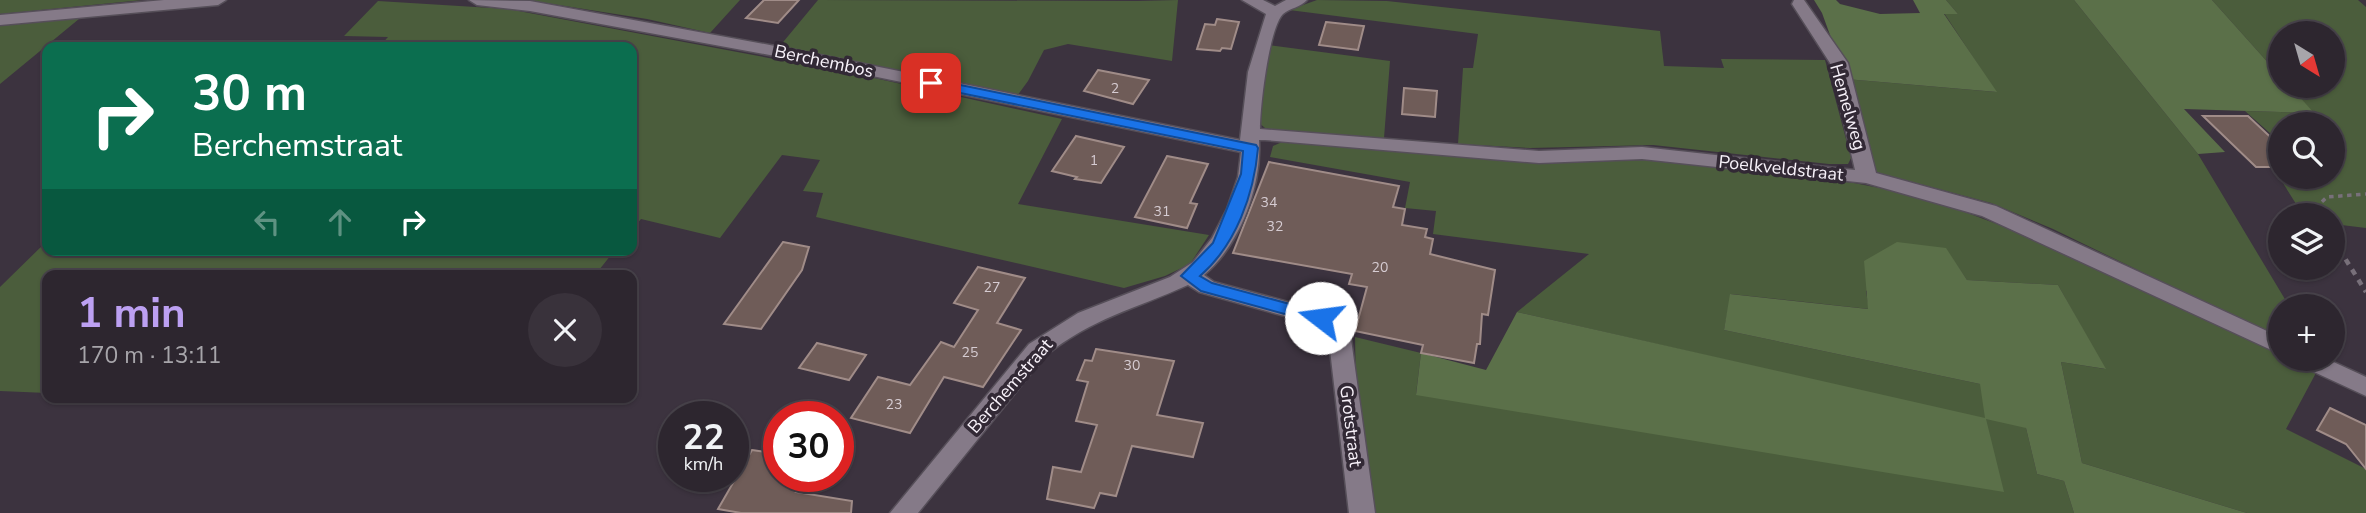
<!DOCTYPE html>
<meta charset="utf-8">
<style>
body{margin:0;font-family:"Nunito Sans",sans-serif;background:#39323b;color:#f1f3f6;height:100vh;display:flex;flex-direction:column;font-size:26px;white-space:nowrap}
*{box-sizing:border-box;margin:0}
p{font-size:23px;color:#a7a5aa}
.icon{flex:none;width:38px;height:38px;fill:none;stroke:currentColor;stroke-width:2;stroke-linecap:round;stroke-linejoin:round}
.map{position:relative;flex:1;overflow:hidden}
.drawer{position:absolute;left:42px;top:270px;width:595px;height:133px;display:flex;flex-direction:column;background:#2d262f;border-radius:14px;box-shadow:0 2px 5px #0004,0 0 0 2px #48434b}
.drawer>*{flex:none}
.banner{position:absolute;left:42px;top:42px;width:595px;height:214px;border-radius:14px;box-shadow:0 2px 5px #0004,0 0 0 2px #48434b;background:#0b6e4f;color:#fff;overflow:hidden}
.needle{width:46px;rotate:143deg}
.buttons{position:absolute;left:2268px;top:21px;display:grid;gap:14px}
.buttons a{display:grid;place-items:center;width:77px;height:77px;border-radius:50%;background:#2d262f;box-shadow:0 2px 5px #0004,0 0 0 2px #48434b;font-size:35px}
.speed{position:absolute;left:658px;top:401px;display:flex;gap:14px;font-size:35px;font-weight:700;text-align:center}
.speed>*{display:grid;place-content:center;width:91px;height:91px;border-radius:50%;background:#2d262f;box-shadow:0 2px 5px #0004,0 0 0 2px #48434b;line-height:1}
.speed small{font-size:18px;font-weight:400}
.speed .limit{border:10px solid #d22;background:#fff;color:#111}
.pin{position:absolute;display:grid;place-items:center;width:60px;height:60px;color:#fff;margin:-30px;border-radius:14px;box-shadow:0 4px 10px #0006}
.me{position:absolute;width:77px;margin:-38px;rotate:285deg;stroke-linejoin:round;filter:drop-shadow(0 0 5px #0008)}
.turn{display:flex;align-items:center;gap:24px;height:147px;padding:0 35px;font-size:32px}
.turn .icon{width:91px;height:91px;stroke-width:2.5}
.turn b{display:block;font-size:49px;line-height:60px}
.lanes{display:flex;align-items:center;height:66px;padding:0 35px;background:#0003;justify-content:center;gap:35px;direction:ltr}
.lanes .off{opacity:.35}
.round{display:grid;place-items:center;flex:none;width:74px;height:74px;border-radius:37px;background:#39323b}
.head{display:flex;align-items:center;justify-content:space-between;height:119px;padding:0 35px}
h1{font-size:42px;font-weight:700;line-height:52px;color:#bca0f2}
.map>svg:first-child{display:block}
</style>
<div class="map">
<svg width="2366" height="513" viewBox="0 0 2366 513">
<rect width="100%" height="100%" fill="#3c333f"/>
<!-- green -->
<path fill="#4b5d3c" d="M0 0H143L0 14Z
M527 0H740L710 33 647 19Z
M818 0 1137 1 1178 0 1172 61 1068 44 1044 50 1028 81 1017 96 779 47Z
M1317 0 1387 1 1660 31 1664 66 1724 68 1721 59 1825 60 1851 158 1848 164H1829L1653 145 1530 148 1458 144 1463 68H1473L1478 34 1289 10Z
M1946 0H2074L2198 154 2289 306H2280V339L2053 229 1991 203 1875 172 1846 79 1996 92 1944 13 1958 14Z
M2212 0H2358L2366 7V228L2333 224V215H2303L2276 172 2280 171V177H2333V124H2280V142L2245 111 2313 113 2290 86H2333V33H2280V76Z
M378 1 508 9 865 76 1062 119 1018 204 1209 235 1190 264 1165 276 1124 288 816 217 823 193 803 191 820 160 782 155 720 238 641 219 632 230V47H379L388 37 344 36Z
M85 14 0 84V24Z
M1269 45 1390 61 1384 138 1278 131 1265 128 1258 122Z
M1282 142 1531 163 1647 160 1854 183 1895 191 1957 209 2039 240 2280 354V359H2291L2317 371 2286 429 2366 469V513H2247L2082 463 2061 362 2105 369 2058 285 1967 280 1945 248 1866 291 1869 309 1731 294 1724 330 1980 384 2026 428 2037 474 2064 481 2074 513H1372L1356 387 1355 337 1421 353 1416 394 1985 419 1517 312 1589 254 1433 234 1436 211 1405 208 1410 182 1270 157 1273 146Z
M47 241V250H615L595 275H47V393L0 391V287Z
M226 397H494L488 404Z"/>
<!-- forest -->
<path fill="#5b7049" d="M1814 0H1836L1840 4 1880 14 1920 13 1913 0H1946L1958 14H1944L1997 92 1846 79 1822 13Z
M2074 0H2212L2280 76V86H2290L2314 113 2184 109 2225 152 2198 154Z
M1897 242 1946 248 1967 280 2058 285 2106 369 2061 362 2082 463 2247 513H2074L2064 481 2037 474 2026 428 1986 419 2004 492 1416 395 1421 353 1486 370 1517 312 1985 418 1980 384 1724 330 1730 294 1868 309 1864 261Z"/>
<!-- building -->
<path fill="#6f5c58" stroke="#a08c88" stroke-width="2" d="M764 0H799L778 23 746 18Z
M1217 19 1239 22 1231 49 1222 48 1220 51 1197 49 1205 24 1215 25Z
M1326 22 1364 26 1358 50 1319 45Z
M1098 70 1149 80 1133 104 1084 91Z
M1404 88 1437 91 1435 117 1402 114Z
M2203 116H2248L2280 146V167H2256Z
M1076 136 1124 147 1101 183 1075 179 1077 177 1052 171Z
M1167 156 1208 164 1190 203 1197 204 1187 228 1135 217Z
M1269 162 1399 186 1393 207 1405 209 1402 225 1427 229 1425 237 1433 239 1430 254 1495 270 1488 315 1482 314 1480 344H1477L1474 363 1421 353 1423 345 1355 331 1367 287 1349 284 1352 274 1233 253Z
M783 242 809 247 802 270 761 329 724 324Z
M978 267 1025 278 997 323 1021 330 983 387 944 377 910 433 851 418 878 377 910 385 941 342 954 347 978 310 954 303Z
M817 343 866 355 849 380 799 368Z
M1096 349 1174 361 1157 415 1203 423 1193 457 1132 446 1116 496 1100 493 1094 508 1047 499 1053 467 1081 472 1097 425 1076 421 1088 382 1077 380 1085 360 1092 361Z
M2330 408 2366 425V469L2346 444 2317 430Z
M752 450 779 454V476H804L796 492 852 501 851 513H741L718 509Z"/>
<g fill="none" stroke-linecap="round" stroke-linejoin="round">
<defs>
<path id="street" d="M164 0H226L218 5 0 25V15Z
M469 0 530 1 775 46 1240 140 1248 72 1266 14 1242 0H1263L1275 6 1286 0H1307C1301 7 1290 8 1283 14 1269 28 1260 107 1260 129L1539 151 1642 147 1855 170 1830 63 1792 4 1794 0H1804L1848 63 1876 173 1996 206 2280 337V354L1982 216 1866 183 1642 159 1539 163 1265 140H1259C1262 186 1240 245 1204 275L1214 282 1329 313 1351 339 1375 513H1349L1329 341 1313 324 1199 292 1188 285C1135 309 1092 318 1045 356L918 513H890L1029 344 1078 313 1170 277 1193 262 1212 238 1227 209 1238 177 1241 152 775 56 530 11 477 5Z
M2296 359H2327L2366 377V396L2299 365Z"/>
</defs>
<!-- street casing -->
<use href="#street" stroke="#564f59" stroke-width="3"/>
<!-- path-far1 -->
<path stroke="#78707a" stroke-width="3.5" stroke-dasharray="4.5 4.5" stroke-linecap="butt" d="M2318 215 2314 209 2327 197 2366 194"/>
<!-- path -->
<path stroke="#78707a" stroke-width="4.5" stroke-dasharray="6 6" stroke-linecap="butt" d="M2333 239 2366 292"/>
<!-- street -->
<use href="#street" fill="#857a88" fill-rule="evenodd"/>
</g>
<!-- route -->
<path fill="#1a73e8" stroke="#114b97" stroke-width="2" d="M931 79 1256 145 1258 148C1254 194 1236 245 1200 276L1212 283 1327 314 1329 318 1327 323 1321 324 1201 291 1181 276 1213 243 1241 174 1243 151 926 86V80Z"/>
<g text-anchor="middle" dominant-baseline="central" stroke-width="7" stroke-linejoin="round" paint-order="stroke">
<!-- number labels -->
<g font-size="14" fill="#d6ccd2">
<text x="1115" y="88">2</text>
<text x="1094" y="160">1</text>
<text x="1269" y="202">34</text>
<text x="1162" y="211">31</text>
<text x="1275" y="226">32</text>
<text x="1380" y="267">20</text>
<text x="992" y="287">27</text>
<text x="970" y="352">25</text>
<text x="1132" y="365">30</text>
<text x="894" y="404">23</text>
</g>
<!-- street labels -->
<g font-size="18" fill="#f8f2fa" stroke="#322935">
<text transform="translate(824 61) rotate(12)">Berchembos</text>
<text transform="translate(1848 107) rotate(74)">Hemelweg</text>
<text transform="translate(1781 168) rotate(6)">Poelkveldstraat</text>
<text transform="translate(1010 386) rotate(-49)">Berchemstraat</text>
<text transform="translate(1351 426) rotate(83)">Grotstraat</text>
</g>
</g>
</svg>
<div class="buttons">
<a><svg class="needle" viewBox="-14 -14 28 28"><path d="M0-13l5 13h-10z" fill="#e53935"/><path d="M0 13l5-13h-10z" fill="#a7a5aa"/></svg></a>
<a><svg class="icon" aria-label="search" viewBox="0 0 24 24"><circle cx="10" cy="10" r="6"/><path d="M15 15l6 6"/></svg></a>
<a><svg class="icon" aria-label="layers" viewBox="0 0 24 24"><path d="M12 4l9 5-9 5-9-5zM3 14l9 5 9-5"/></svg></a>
<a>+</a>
</div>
<div class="speed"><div>22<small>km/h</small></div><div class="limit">30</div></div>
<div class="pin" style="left:931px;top:83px;background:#d93025"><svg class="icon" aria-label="arrive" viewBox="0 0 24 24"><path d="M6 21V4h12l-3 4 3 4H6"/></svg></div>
<svg class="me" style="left:1321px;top:318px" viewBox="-20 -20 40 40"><circle r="19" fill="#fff"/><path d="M0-13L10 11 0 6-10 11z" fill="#1a73e8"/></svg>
<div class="banner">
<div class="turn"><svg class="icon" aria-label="right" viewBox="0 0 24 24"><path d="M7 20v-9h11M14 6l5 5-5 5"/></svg><div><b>30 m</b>Berchemstraat</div></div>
<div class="lanes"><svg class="icon off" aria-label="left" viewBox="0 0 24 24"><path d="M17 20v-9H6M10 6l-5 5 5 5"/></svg><svg class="icon off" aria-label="ahead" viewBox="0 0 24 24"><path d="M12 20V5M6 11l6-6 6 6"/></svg><svg class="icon" aria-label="right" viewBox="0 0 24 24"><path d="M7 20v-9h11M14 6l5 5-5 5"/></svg></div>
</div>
<section class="drawer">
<div class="head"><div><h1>1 min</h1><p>170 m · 13:11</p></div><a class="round"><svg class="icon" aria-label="close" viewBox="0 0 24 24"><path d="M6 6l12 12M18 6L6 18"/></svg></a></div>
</section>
</div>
